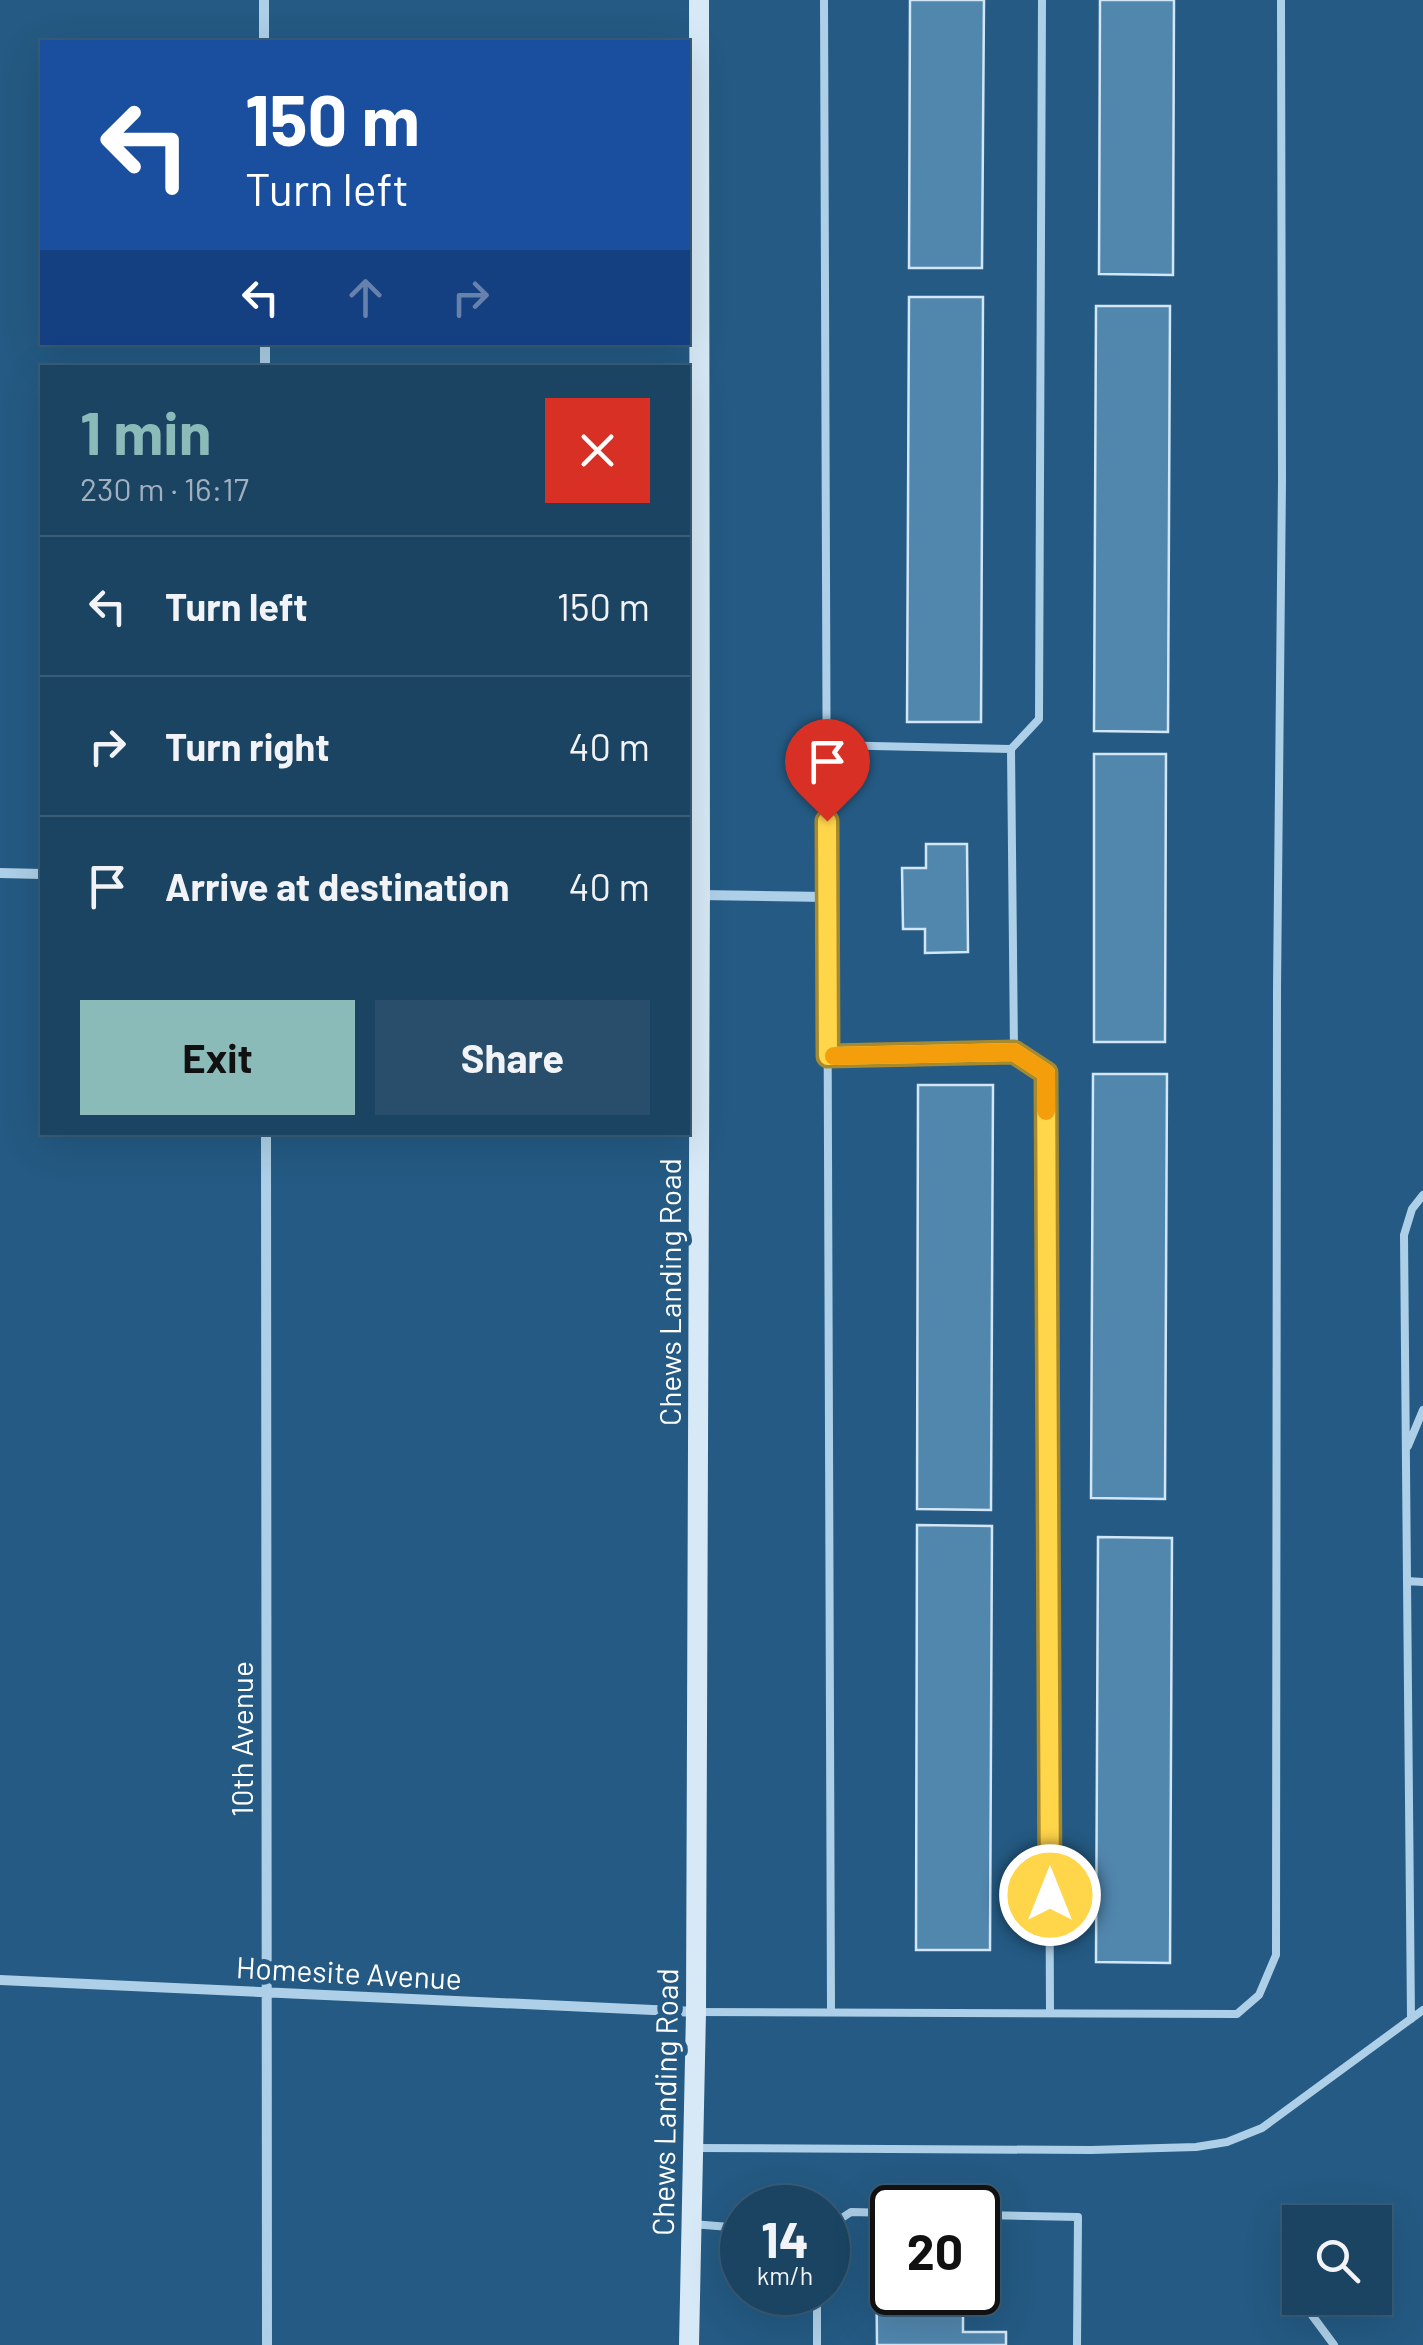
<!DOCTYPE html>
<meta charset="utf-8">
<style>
body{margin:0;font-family:Barlow,sans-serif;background:#284e6b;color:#f1f3f6;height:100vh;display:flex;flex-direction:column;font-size:38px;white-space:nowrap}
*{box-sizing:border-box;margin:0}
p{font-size:32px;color:#a0b0be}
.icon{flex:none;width:55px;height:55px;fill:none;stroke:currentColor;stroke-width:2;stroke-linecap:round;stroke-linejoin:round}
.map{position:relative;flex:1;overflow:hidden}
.details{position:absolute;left:40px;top:365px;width:650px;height:770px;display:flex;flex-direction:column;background:#1b4462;border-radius:0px;box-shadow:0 10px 40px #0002,0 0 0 2px #395c77}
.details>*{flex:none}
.top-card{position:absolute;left:40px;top:40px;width:650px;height:305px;border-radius:0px;box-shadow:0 10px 40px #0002,0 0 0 2px #395c77;background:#1a4fa0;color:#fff;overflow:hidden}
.fabs{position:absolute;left:1282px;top:2205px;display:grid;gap:20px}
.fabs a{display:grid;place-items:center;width:110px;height:110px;border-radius:0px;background:#1b4462;box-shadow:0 10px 40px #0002,0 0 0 2px #395c77;font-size:50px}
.speed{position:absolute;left:720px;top:2185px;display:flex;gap:20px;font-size:50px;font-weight:700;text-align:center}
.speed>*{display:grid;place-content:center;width:130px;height:130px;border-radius:50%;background:#1b4462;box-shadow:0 10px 40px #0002,0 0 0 2px #395c77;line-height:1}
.speed small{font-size:25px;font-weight:400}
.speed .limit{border:5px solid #111;border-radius:15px;background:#fff;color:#111}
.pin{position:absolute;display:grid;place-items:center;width:85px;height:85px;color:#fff;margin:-102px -42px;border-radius:50% 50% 50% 0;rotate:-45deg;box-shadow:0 0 10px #0007}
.pin .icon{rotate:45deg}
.me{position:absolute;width:110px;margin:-55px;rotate:0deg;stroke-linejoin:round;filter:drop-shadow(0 0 8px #0008)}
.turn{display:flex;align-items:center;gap:35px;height:210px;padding:0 40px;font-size:45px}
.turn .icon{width:130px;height:130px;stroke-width:2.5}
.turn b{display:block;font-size:70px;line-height:85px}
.lanes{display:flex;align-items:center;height:95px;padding:0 40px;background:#0003;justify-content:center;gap:50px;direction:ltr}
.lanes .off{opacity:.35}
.round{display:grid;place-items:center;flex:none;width:105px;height:105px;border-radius:0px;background:#284e6b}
.overview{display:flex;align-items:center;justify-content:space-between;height:170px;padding:0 40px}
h1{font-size:60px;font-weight:700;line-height:75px;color:#8bbbb9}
.primary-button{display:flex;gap:20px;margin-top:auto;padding:20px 40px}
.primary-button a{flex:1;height:115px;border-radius:0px;background:#8bbbb9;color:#111;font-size:40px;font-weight:700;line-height:115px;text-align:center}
.primary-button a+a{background:#284e6b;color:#f1f3f6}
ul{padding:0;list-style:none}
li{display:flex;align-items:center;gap:30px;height:140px;padding:0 40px;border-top:2px solid #395c77}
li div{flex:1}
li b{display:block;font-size:38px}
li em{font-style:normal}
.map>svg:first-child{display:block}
</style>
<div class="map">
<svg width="1423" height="2345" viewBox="0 0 1423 2345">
<rect width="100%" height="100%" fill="#245a83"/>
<!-- building -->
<path fill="#5186ad" stroke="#d1e6f6" stroke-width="2.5" d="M910 0H984L982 268H909Z
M1100 0H1174L1173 275 1099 274Z
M909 297H983L981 722H907Z
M1096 306H1170L1168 732 1094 731Z
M1094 754H1166L1165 1042H1094Z
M926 844H967L968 952 925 953V929H903L902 868H926Z
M1093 1074H1167L1165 1499 1091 1498Z
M918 1085H993L991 1510 917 1509Z
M917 1525 992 1526 990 1950H916Z
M1098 1537 1172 1538 1170 1963 1096 1962Z
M876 2235H892V2292H963V2332H1006V2345H877Z"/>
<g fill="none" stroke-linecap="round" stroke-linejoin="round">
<!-- lane -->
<path stroke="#adcfe7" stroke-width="8" d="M824 0 831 2012
M827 745 1011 749 1014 1052 828 1056
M1011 749 1039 719 1042 0
M1014 1052 1046 1073 1050 2013
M1408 1446 1423 1410
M1407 1581 1404 1235 1412 1209 1423 1195
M696 2012 1237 2014 1259 1995 1276 1955 1277 989 1282 480 1281 0
M1411 2019 1407 1581 1423 1582
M693 2148 1091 2150 1196 2147 1227 2142 1262 2128 1423 2010
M978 2215 1078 2217 1077 2345
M692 2224 742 2228
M828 2227 851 2212 892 2213
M1294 2291 1334 2345
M817 2292V2345"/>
<!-- street -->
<path stroke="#adcfe7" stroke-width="10" d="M264 0V42
M265 342V368
M0 873 42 874
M700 895 827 897
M266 1132 267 2345
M0 1980 696 2012"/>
<!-- secondary -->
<path stroke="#d7e9f6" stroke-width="20" d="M689 2345 696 2012 700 881 699 0"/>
</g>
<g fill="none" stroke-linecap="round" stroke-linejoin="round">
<defs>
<path id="route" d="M827 821 828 1056 1014 1052 1046 1073 1050 1895"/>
</defs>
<!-- route casing -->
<use href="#route" stroke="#a68a30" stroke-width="25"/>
<!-- route -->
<use href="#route" stroke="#ffd54a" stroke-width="18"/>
<!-- slow -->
<path stroke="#f59e0b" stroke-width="18" d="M834 1056 1014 1052 1046 1073V1111"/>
</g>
<g text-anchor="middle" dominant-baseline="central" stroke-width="10" stroke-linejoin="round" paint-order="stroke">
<!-- street labels -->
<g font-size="30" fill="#fff" stroke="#245a83">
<text transform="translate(669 1292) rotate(-90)">Chews Landing Road</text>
<text transform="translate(241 1739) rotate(-90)">10th Avenue</text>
<text transform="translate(349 1972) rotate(3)">Homesite Avenue</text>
<text transform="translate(664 2102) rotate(-89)">Chews Landing Road</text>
</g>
</g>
</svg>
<div class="fabs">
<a><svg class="icon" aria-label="search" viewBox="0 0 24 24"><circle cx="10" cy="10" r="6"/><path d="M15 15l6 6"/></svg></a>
</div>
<div class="speed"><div>14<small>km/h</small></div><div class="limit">20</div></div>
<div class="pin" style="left:827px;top:821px;background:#d93025"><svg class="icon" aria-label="arrive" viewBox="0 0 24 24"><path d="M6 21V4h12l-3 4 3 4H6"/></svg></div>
<svg class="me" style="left:1050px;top:1895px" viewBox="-20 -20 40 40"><circle r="17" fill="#ffd54a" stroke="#fff" stroke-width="3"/><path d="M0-11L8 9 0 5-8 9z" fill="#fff"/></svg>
<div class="top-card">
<div class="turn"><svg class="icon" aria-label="left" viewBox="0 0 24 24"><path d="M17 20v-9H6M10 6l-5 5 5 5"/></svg><div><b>150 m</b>Turn left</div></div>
<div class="lanes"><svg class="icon" aria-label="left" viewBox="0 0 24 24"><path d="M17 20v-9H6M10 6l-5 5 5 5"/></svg><svg class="icon off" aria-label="ahead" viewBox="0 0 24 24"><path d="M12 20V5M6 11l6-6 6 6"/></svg><svg class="icon off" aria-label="right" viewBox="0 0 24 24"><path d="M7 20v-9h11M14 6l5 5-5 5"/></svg></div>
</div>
<section class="details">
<div class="overview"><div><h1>1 min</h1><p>230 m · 16:17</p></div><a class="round" style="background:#d93025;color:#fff"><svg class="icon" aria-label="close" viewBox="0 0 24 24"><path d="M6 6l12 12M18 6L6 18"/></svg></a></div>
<ul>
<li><svg class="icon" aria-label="left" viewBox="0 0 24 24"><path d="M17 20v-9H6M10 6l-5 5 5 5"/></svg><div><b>Turn left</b></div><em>150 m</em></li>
<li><svg class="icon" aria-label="right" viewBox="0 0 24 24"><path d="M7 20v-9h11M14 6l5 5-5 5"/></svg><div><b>Turn right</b></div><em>40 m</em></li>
<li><svg class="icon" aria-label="arrive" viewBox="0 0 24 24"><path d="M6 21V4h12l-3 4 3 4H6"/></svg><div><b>Arrive at destination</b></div><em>40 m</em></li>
</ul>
<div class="primary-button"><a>Exit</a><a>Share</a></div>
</section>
</div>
